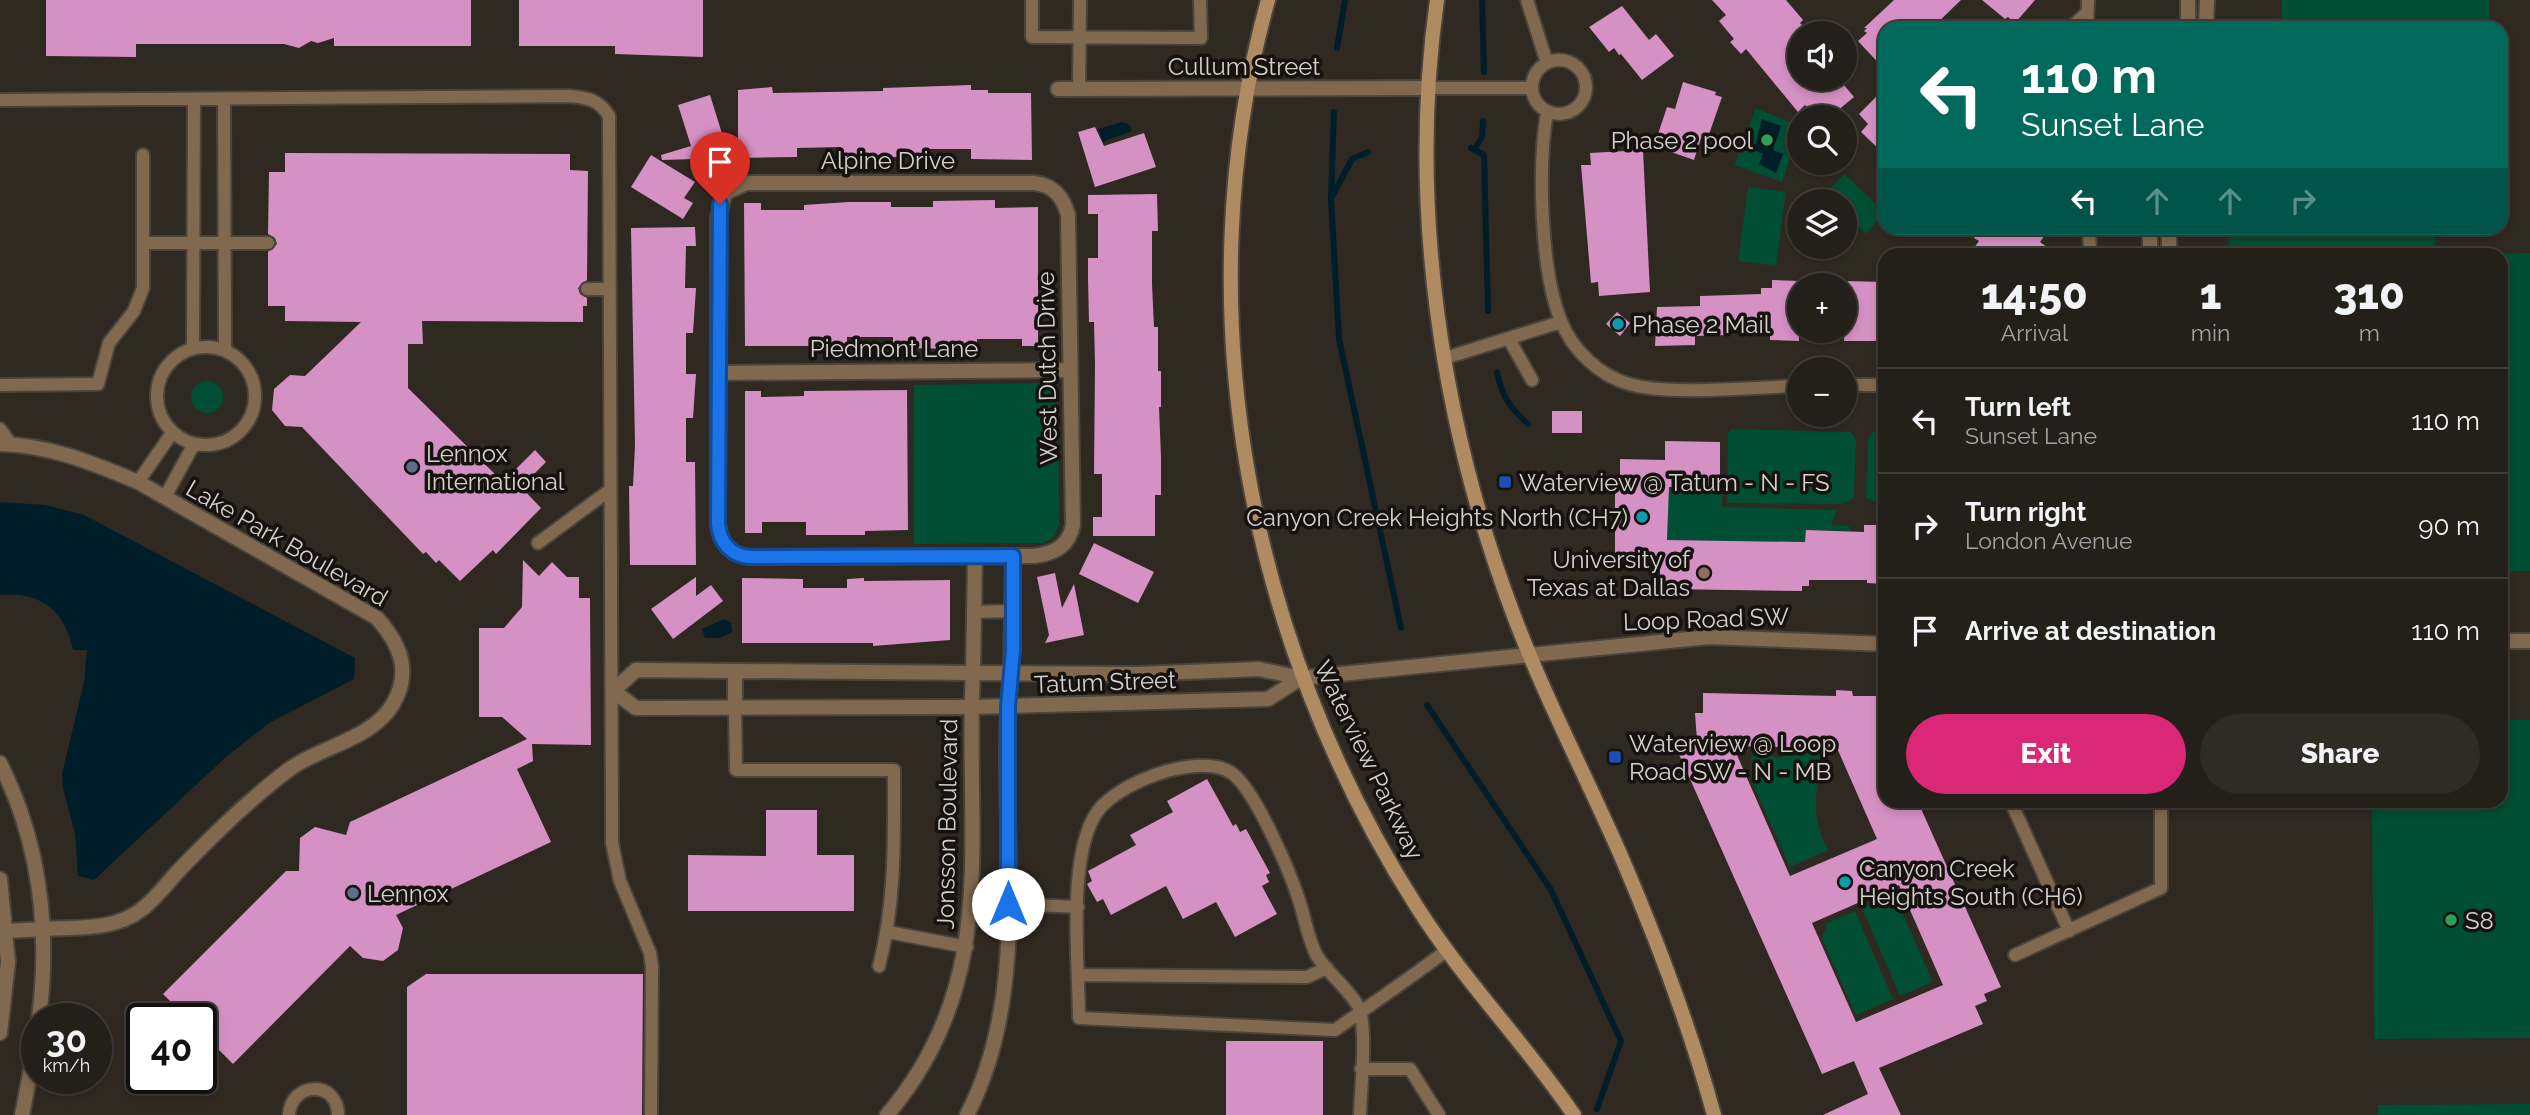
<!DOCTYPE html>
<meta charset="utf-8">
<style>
body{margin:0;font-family:Raleway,sans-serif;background:#2f2c26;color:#f1f3f6;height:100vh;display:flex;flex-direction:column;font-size:26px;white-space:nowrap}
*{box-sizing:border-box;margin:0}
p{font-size:23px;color:#a3a2a2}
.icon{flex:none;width:38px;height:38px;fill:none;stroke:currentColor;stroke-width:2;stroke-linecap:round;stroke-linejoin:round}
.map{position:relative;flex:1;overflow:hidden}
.panel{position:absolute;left:1878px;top:248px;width:630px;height:560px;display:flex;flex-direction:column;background:#231f19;border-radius:21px;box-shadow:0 4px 10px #0003,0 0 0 2px #403d38}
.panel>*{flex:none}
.top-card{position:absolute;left:1878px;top:21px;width:630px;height:214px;border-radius:21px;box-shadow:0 4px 10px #0003,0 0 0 2px #403d38;background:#00695c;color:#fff;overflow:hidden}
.buttons{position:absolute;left:1787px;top:21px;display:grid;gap:14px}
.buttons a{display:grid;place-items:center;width:70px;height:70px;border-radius:50%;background:#231f19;box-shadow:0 4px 10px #0003,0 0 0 2px #403d38;font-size:35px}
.speed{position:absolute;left:21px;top:1003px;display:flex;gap:14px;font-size:35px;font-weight:700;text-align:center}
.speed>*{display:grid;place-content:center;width:91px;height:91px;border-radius:50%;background:#231f19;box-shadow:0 4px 10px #0003,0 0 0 2px #403d38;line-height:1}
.speed small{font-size:18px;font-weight:400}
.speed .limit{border:4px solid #111;border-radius:10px;background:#fff;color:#111}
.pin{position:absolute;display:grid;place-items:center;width:60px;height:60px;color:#fff;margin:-72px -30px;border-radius:50% 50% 50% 0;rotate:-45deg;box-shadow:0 0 7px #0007}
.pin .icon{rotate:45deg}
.me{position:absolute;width:77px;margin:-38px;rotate:0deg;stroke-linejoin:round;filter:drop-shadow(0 0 5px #0008)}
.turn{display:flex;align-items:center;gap:24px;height:147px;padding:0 28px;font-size:32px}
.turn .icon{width:91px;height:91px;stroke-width:2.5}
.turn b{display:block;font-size:49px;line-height:60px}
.lanes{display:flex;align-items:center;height:66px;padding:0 28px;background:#0003;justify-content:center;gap:35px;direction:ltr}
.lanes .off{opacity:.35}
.eta{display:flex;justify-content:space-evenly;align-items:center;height:119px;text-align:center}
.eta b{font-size:42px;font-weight:800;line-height:49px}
.button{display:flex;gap:14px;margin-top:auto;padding:14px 28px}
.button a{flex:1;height:80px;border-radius:42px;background:#db2777;color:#fff;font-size:28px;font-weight:800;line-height:80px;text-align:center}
.button a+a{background:#2f2c26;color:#f1f3f6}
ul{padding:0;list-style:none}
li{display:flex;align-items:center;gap:21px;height:105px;padding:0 28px;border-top:2px solid #403d38}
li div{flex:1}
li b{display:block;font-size:26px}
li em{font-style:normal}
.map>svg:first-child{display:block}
</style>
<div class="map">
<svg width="2530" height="1115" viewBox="0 0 2530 1115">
<rect width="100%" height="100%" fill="#2f2921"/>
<!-- green -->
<path fill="#004e33" d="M2282 0H2489V28H2282Z
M1756 108 1799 126V134L1782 182 1734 165Z
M1844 174 1885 212 1866 234 1845 214 1844 201H1831L1824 195Z
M1748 187 1786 192 1776 266 1738 261Z
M2229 232 2435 236 2434 255H2228Z
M2530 253V571H2501V256L2491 254Z
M191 397a16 16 0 1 1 32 0a16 16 0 1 1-32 0Z
M1043 383 1058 393V401L1059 525 1053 538 1043 543 914 544V385Z
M1732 429 1851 432 1856 440 1854 498 1842 504 1727 503 1728 433Z
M1873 432H1885V506L1866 498 1868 440Z
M1665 487H1722V507L1837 510 1831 525 1849 526 1850 531 1806 530 1805 542 1667 540Z
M2501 720H2530V1038L2374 1039 2372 802H2501Z
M1814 748 1827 755C1813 788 1811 818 1828 850L1790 867 1753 784 1751 758 1758 753 1778 758Z
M1881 896 1896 898 1933 982 1900 996 1862 908Z
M1855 911 1893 999 1856 1015 1822 939 1827 923Z
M2530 1104V1115H2378V1105Z"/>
<!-- water -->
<path fill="#001e2a" d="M1762 119 1781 126 1773 150 1783 154 1776 173 1759 164 1763 154 1754 150Z
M1122 122 1130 125 1132 131 1103 142 1098 129Z
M0 502 46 505 84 515 355 658 354 679 269 723 226 757 94 880 78 876 75 834 63 788 62 774 84 682 87 650H73C65 611 41 591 0 595Z
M724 619 731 623 732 632 720 638H705L702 629Z"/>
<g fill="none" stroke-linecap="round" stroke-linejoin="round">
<!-- stream -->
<path stroke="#001e2a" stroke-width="6" d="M1482 0 1484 72
M1337 48 1345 0
M1334 112 1331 199 1339 339 1401 628
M1471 148 1484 155 1488 311
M1475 148 1482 137 1483 121
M1333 195 1352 159 1368 152
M1497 372C1501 395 1511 409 1528 424
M1427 705 1551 890 1621 1041 1597 1109"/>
</g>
<!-- building -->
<path fill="#d590c4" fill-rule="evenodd" d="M46 0H471V46H334V38L318 43 311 41 299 48 284 44H136V57L46 56Z
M519 0H703V57L615 54V46H519Z
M1712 0H1786L1803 20 1800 23 1810 33H1799V79H1839L1854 97 1831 116 1822 107 1814 114 1805 105 1798 112 1746 49 1741 54 1730 42 1734 39 1719 21 1726 15Z
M1894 0H1961L1932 28H1885V70L1858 41 1867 33 1864 31 1867 28H1864Z
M1982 0H2035L2015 23 2008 17 2005 19Z
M1622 6 1649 40 1656 34 1674 56 1642 80 1621 54 1619 55 1614 48 1609 52 1589 27Z
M1683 82 1716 92 1715 95 1722 97 1707 140 1701 138 1694 160 1654 146 1667 107 1675 109Z
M971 85V90H988V93H1031L1032 160 971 159V149H927V157H841V147L797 148V157L738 158V90L772 87 773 93 883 91V88Z
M1885 88V155L1861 132 1868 124 1859 114Z
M710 95 730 159H711L714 169 699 174 694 159 662 160 661 155 691 146 678 105Z
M1095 127 1104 146 1144 133 1156 167 1095 187 1078 132Z
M1643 150 1650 292 1599 296 1598 282 1591 283 1581 165H1591L1590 153Z
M285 153 570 154V170L588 171 587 280 578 288 580 294 587 298V306H583V322L422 321 423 344H408V388L503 482 535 450 546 462 521 487 541 508 496 554 493 550 460 581 439 560 436 563 426 552 423 554 302 427 285 426 272 410 274 389 290 375 305 376 361 322 285 321V306H268V252L277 244 275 238 268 234 269 172H285Z
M651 155 695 182 684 198 693 203 683 219 631 187Z
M1157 194 1158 231H1152V284L1154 327H1158V371H1161V407H1159L1161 457V495H1155V536H1093V517H1102V474H1094L1095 364 1094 322H1089L1088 279V258H1098V214H1088V195Z
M995 200V208L1038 207V346H1022V339H977V349L893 348V337H847V349H831V346H745L744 203H761V210H804V205L848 202H891V207H933V201Z
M695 227 696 246H686L685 288H696L693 333H686V374H696L693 418H686V462H695L696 565H630L629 486H633L635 445 631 228Z
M1981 228H2050L2040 242 2059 256H1968L1979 241 1974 238Z
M1772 280 1799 281V341L1770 340V332H1730V335L1695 336V345L1655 346 1657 307 1700 306V296L1761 294V288H1772Z
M1844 281 1885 282V341H1844Z
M1617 312 1630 323 1620 336 1606 324Z
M907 390 908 530 865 531V535H806V522H762V533H745V391H761V397L804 396V391Z
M1552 411H1582V433H1552Z
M1665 441 1720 442V479H1710V488L1669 487 1667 540 1805 542 1806 530 1864 532V525H1885V584L1867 583V580H1809V586H1802V591L1667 589V584H1660V569H1634V562L1615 561V478H1620V459L1665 460Z
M1094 543 1154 572 1138 603 1079 574Z
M523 560 539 576 552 562 567 577H579V598H590L591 745 532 744 533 761 517 769 551 842 396 915 403 928 398 950 383 961 363 958 350 946 233 1064 201 1032V1018H187L163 994 286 871H299L300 838 315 827 346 835 350 822 527 739 502 717H479V628H504L522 607Z
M1055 573 1062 608 1074 584 1084 635 1045 643 1049 635 1037 577Z
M696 577V596L711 585 723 601 673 639 651 609Z
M742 578 803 579V588H847V579L864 578V581L950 580V640L873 646V643H742Z
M1836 690 1852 691 1853 696H1883L1885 802H1918L2001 987 1984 994 1987 1001 1975 1006 1983 1024 1879 1068 1901 1115H1823L1868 1094 1854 1061 1822 1074 1677 750 1697 741 1695 713H1703V693L1836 696ZM1733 746 1837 748 1877 839 1790 876ZM1899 885 1943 985 1856 1022 1812 923Z
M1207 779 1233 826 1236 824 1240 832 1246 829 1270 873 1266 875 1269 882 1262 886 1277 914 1235 937 1216 902 1183 919 1166 886 1111 915 1103 899 1097 902 1087 884 1092 881 1088 871 1136 845 1130 835 1173 812 1167 801Z
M766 810H817V855H854V911H688V855L766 856Z
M426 974H643L642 1115H407V987Z
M1226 1041H1323V1115H1226Z"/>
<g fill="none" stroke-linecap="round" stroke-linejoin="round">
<defs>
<path id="service" d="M1032 0V37L1201 38 1200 0
M1527 0 1547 63
M2070 28 2087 13
M2087 28 2088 0
M1532 87a27 27 0 1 1 54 0a27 27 0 1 1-54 0Z
M1429 88H1532
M1079 89 1080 0
M0 100 570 96C589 98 599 100 609 116 610 359 613 601 612 843L620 881 650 953 652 966 651 1115
M224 100 225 350
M1547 111C1538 166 1540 269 1561 321 1572 350 1600 376 1629 384 1670 396 1754 387 1799 386
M2089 228 2090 256
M143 243H268
M587 289H610
M1509 339 1532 380
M157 396a49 49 0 1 1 98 0a49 49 0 1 1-98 0Z
M193 348 194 99
M1445 358 1561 322
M0 385 98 384 109 343 134 311 143 288V155
M1844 385H1885
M0 429 11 444
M138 482 172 433
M165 497 194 444
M538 543 610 490
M974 612 1013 611
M735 708 736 770H894C894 837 896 901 879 966
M2011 802 2069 931
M1008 904 1078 907
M888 932 967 947
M2015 955 2161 888V802
M1079 975 1307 977 1327 968
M1361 1069H1410L1439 1115
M289 1115C291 1081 338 1080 338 1115
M1360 1115C1361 1083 1366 1046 1361 1014 1359 998 1326 972 1317 956 1308 940 1305 918 1299 900 1290 872 1256 792 1233 774 1216 761 1187 766 1167 771 1144 778 1119 789 1102 806 1065 845 1079 965 1079 1018L1335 1030C1372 1004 1410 978 1446 951"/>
<path id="minor" d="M2188 28V0
M2206 28 2207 0
M1058 89 1429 88
M746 183H1034C1053 185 1063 196 1068 215L1073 525C1069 546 1055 553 1035 556L749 557C730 555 720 542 718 524V218L725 193Z
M2150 228V256
M2169 228V256
M718 373 1070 370
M0 444C49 445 93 463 138 482L377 618C400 644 412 671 393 704 372 739 323 746 291 768 253 796 218 830 185 864 171 878 157 898 141 910 113 931 77 927 44 929
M2501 641H2530
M1530 655 1709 637 1885 644
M735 671V708
M1011 673 1013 556
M971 707 636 708 613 691 636 670 973 673 975 556"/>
<path id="tertiary" d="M971 707 1268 699 1301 678
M0 763C40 843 50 931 39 1018
M0 879 8 962 0 1033
M7 931 44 929
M22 1115 37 1038
M887 1115C1003 979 964 834 973 673L1138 674 1259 669 1301 678 1530 655
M967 1115C1037 979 995 820 1011 673"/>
<path id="secondary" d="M1268 0C1183 305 1248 642 1417 907 1464 981 1525 1043 1574 1115
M1437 0C1408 204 1441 424 1514 616 1545 698 1586 776 1621 856 1657 940 1690 1027 1714 1115"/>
</defs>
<!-- service casing -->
<use href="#service" stroke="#49443c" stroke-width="16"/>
<!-- minor casing -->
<use href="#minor" stroke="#49443c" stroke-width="18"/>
<!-- tertiary casing -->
<use href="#tertiary" stroke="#49443c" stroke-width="18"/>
<!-- secondary casing -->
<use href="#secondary" stroke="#49443c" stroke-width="18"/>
<!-- service -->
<use href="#service" stroke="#80694e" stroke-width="12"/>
<!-- minor -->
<use href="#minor" stroke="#80694e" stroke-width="14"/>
<!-- tertiary -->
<use href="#tertiary" stroke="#80694e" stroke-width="14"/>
<!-- secondary -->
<use href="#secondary" stroke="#b08b61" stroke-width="14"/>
</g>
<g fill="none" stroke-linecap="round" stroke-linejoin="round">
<defs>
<path id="route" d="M720 204 718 524C720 542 730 555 749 557L1013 556V650L1008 707V904"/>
</defs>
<!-- route casing -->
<use href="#route" stroke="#114b97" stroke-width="18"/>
<!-- route -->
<use href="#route" stroke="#1a73e8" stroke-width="12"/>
</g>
<!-- markers -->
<g fill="#2e9e5b" stroke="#15120f" stroke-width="2.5">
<circle cx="1767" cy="140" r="7"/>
<circle cx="2451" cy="920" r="7"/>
</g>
<g fill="#0f9aa8" stroke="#15120f" stroke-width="2.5">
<circle cx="1618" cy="324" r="7"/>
<circle cx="1642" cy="517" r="7"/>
<circle cx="1845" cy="882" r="7"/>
</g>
<g fill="#5c6f8a" stroke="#15120f" stroke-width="2.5">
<circle cx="412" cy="467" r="7"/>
<circle cx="353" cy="893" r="7"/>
</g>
<g fill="#1a4fb4" stroke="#15120f" stroke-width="2.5">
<rect x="1498" y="475" width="14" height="14" rx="3.5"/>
<rect x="1608" y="750" width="14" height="14" rx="3.5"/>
</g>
<circle fill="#8d6e63" stroke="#15120f" stroke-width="2.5" cx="1704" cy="573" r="7"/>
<g text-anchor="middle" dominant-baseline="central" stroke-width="7" stroke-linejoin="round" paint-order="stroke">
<!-- street labels -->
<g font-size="24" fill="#d4d0cb" stroke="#15120f">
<text x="1244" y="66">Cullum Street</text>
<text x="888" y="160">Alpine Drive</text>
<text x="894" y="348">Piedmont Lane</text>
<text transform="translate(1047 368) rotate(-91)">West Dutch Drive</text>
<text transform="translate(287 543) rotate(30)">Lake Park Boulevard</text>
<text transform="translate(1706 619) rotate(-2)">Loop Road SW</text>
<text transform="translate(1105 682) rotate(-2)">Tatum Street</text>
<text transform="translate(1369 760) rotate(64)">Waterview Parkway</text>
<text transform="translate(947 824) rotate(-89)">Jonsson Boulevard</text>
</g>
<!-- poi labels -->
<g font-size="24" fill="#d4d0cb" stroke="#15120f" text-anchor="start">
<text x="1753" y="140" text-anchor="end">Phase 2 pool</text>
<text x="1632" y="324">Phase 2 Mail</text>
<text x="426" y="453">Lennox<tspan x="426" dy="28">International</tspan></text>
<text x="1519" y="482">Waterview @ Tatum - N - FS</text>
<text x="1628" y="517" text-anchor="end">Canyon Creek Heights North (CH7)</text>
<text x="1690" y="559" text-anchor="end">University of<tspan x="1690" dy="28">Texas at Dallas</tspan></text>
<text x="1629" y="743">Waterview @ Loop<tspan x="1629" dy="28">Road SW - N - MB</tspan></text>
<text x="1859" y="868">Canyon Creek<tspan x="1859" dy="28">Heights South (CH6)</tspan></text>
<text x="367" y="893">Lennox</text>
<text x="2465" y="920">S8</text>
</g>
</g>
</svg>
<div class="buttons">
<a><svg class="icon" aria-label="sound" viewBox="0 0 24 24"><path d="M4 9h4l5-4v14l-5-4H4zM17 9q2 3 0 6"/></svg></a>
<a><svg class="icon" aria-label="search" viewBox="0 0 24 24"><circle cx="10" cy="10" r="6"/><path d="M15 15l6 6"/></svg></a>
<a><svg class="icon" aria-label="layers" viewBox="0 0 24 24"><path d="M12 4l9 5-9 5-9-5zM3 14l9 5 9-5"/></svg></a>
<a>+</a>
<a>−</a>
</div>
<div class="speed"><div>30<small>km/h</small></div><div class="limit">40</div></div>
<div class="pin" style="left:720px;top:204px;background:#d93025"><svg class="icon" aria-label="arrive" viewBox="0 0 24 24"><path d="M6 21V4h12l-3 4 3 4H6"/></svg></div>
<svg class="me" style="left:1008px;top:904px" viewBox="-20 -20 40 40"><circle r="19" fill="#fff"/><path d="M0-13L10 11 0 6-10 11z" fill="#1a73e8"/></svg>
<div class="top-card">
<div class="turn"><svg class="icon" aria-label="left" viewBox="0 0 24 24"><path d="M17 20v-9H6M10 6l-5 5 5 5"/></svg><div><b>110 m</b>Sunset Lane</div></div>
<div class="lanes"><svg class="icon" aria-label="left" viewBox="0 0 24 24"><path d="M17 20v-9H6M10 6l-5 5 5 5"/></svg><svg class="icon off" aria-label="ahead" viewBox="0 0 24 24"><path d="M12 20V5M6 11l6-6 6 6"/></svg><svg class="icon off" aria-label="ahead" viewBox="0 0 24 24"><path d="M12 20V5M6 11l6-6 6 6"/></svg><svg class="icon off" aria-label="right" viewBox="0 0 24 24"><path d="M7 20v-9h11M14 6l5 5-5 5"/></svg></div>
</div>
<section class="panel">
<div class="eta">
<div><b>14:50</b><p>Arrival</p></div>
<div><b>1</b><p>min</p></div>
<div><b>310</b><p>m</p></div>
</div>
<ul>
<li><svg class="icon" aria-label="left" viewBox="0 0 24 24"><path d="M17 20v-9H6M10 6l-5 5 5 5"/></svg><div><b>Turn left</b><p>Sunset Lane</p></div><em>110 m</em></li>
<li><svg class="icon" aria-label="right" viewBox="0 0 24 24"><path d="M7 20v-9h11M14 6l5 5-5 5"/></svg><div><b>Turn right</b><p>London Avenue</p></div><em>90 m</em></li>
<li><svg class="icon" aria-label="arrive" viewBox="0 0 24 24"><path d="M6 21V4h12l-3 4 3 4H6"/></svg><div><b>Arrive at destination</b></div><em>110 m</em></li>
</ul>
<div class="button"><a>Exit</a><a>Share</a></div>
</section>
</div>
